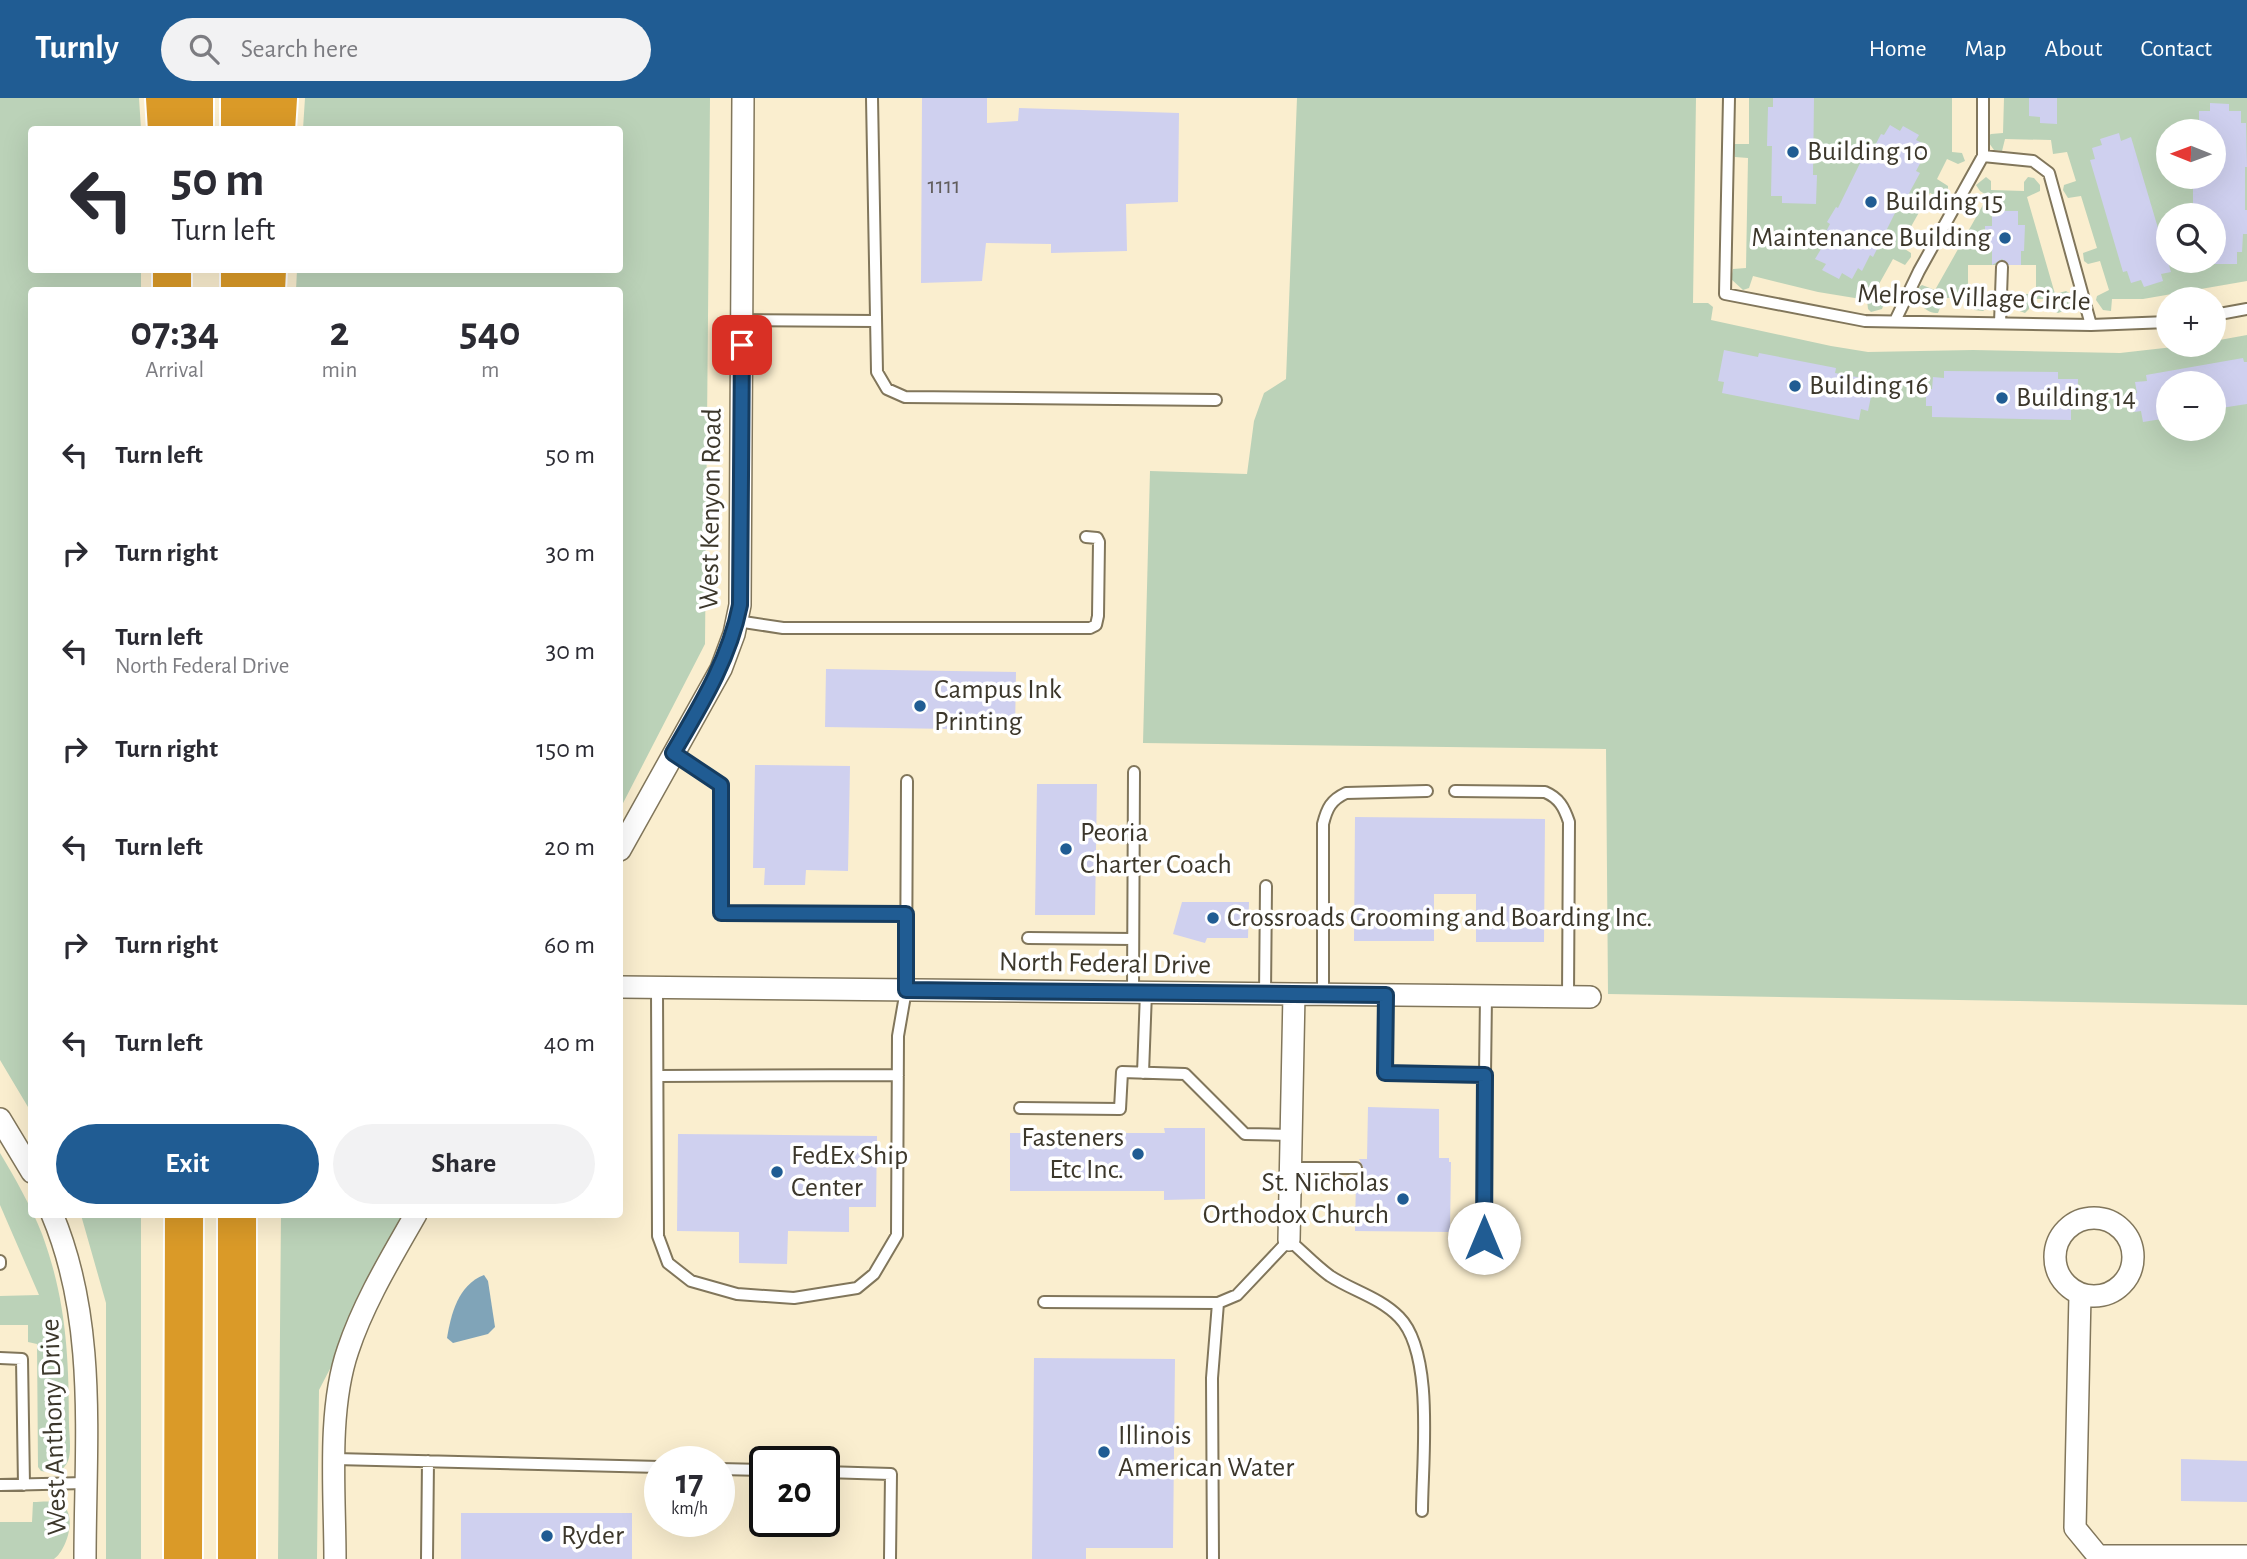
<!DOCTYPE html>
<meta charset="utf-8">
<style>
body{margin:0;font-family:"Alegreya Sans",sans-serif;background:#f2f2f3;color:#2b2b33;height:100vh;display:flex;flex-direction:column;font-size:26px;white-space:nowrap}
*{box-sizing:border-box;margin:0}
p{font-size:23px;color:#7c7c81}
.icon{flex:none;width:38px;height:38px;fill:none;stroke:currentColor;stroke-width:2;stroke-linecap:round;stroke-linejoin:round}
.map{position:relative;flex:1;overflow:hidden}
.side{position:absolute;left:28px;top:189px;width:595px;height:931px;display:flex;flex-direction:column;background:#fff;border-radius:7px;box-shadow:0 7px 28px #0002}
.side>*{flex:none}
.banner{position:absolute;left:28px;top:28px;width:595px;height:147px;border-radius:7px;box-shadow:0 7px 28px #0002;background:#fff;color:#2b2b33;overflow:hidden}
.needle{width:46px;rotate:271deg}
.fabs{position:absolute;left:2156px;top:21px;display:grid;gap:14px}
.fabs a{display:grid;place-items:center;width:70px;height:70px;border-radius:50%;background:#fff;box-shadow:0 7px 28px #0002;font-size:35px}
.speed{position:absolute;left:644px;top:1348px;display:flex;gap:14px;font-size:35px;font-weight:700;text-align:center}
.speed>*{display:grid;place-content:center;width:91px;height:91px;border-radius:50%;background:#fff;box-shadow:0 7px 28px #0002;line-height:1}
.speed small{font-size:18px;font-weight:400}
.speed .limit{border:4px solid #111;border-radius:10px;background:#fff;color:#111}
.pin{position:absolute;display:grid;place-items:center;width:60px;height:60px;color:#fff;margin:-30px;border-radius:14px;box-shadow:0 4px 10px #0006}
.me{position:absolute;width:77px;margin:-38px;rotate:0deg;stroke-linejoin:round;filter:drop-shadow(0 0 5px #0008)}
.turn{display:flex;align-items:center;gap:24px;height:147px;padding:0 28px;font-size:32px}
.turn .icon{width:91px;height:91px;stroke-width:2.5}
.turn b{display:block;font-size:49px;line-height:60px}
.eta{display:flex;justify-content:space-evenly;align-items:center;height:119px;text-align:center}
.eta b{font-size:42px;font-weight:600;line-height:49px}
.button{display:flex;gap:14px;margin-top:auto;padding:14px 28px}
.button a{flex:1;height:80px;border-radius:42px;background:#205c93;color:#fff;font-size:28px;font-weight:600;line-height:80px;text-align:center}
.button a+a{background:#f2f2f3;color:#2b2b33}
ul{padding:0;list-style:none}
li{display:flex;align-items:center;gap:21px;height:98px;padding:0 28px}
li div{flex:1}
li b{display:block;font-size:26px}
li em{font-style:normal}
header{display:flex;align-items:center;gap:42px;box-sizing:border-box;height:98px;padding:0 35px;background:#205c93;color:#fff}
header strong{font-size:33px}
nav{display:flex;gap:38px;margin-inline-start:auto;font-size:24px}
.search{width:490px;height:63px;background:#f2f2f3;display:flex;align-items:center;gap:18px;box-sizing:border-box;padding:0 24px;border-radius:38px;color:#7c7c81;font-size:26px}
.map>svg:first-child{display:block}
</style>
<header>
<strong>Turnly</strong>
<div class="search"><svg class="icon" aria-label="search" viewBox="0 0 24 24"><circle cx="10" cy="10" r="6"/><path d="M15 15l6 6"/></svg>Search here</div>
<nav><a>Home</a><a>Map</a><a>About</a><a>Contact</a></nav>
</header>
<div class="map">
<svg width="2247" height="1461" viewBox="0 0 2247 1461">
<rect width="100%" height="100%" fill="#faeecf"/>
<!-- green -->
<path fill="#bbd2b8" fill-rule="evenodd" d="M0 0H139L141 31 32 32V172H141V192H32L31 1014 0 962Z
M305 0H710L705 546 620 711V192H296L297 172H620V32L303 31Z
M1297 0H1696L1693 205H1708L1713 209 1711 222 1831 248 1868 254 1973 252 2120 255 2191 247H2214V243L2247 237V907L1608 896 1606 651 1143 645 1150 373 1247 376 1254 323 1264 295 1286 281ZM2168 285H2214V331H2168Z
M1749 0H1952V54L1962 55 1965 63 1958 66 1947 61 1937 81 1948 88V96L1940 100 1930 95 1900 148 1911 155V159L1905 167 1893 161 1874 195 1885 203 1882 211 1871 214 1868 211 1867 202 1818 194 1753 178 1749 190 1743 192 1731 181 1733 171 1746 170 1748 60 1735 59 1733 49 1734 46H1749Z
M2004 0H2247V183L2143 201H2112L2111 213 2103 212 2096 202 2097 198 2109 192 2100 163 2088 166 2084 163 2083 155 2097 150 2081 98 2068 100 2063 92 2064 87 2076 83 2067 54 2053 56 2051 42 2005 41 2002 53 1994 52 1989 45 1988 38 1991 36 2003 35ZM2168 33H2214V79H2168ZM2168 117H2214V163H2168Z
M1986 79 1991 83V92L2024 93V84L2028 79 2034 80 2040 87V93L2027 99 2055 196 2066 193 2071 196C2073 206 2067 212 2058 215L2054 213 2053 201H2029V211L2025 215 2017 212 2012 205 2015 196H2036V167H1968V196H1988L1992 199 1990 208 1983 213 1974 212V200H1941L1940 210 1938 215C1923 215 1916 202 1919 189L1922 187 1935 192 1988 98 1980 93 1976 87Z
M0 1055C16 1082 31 1108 42 1136 66 1201 69 1258 69 1326 69 1338 73 1359 65 1368 59 1377 50 1374 41 1373L38 1369 37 1246 28 1244V1227H0V1198L39 1197 0 1107Z
M81 1117H141V1461H106V1205Z
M281 1117H410L319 1292 317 1461H278Z
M33 1404C42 1404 53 1402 61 1406 78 1416 67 1452 54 1461H0V1424H32Z"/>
<!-- water -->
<path fill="#80a4b8" d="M484 1177 488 1183 495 1229 488 1236 453 1245 447 1240C451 1216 458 1187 484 1177Z"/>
<!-- building -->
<path fill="#cfd0ef" d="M922 0H987V25L1018 23 1019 10 1179 15 1178 104 1126 106 1127 153 1051 155V146L986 145 982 183 921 185Z
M1773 0H1814L1813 77H1817L1816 106 1782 105V98H1771L1772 48H1767L1768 9H1773Z
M2029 0H2057V26L2040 25V19L2029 18Z
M2210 5 2229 6V13H2241V25H2246L2247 69H2245V112H2247V136H2243L2242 154H2237V166H2214V117H2193V79H2214V33H2199V13H2210Z
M1890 27 1900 33 1903 28 1919 37 1916 42 1926 47 1919 59 1923 60 1916 73 1920 75 1907 99 1904 97 1873 159 1870 157 1862 173 1858 170 1852 181 1842 175 1839 181 1822 172 1826 166 1815 161 1821 151 1818 149 1830 126 1827 124 1836 109 1838 110 1864 57 1869 59 1881 36 1884 37Z
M2119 35 2121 43 2131 39 2171 174 2161 176 2163 183 2144 189 2141 182 2131 185 2127 173 2123 174 2090 62 2095 61 2092 50 2102 47 2100 41Z
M1992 113H2018V127H2025L2024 153H2021V167H2009L2002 161 1992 167V152H1985V128H1992Z
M1724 252 1758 259 1759 255 1836 270 1835 275 1867 281 1865 292 1872 294 1868 313 1861 311 1859 322 1722 295 1724 284 1718 283Z
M2243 260 2244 264H2247V306L2221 310 2220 306 2214 307V285H2168V320L2143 324 2141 313 2134 314 2131 297 2137 295 2135 284 2147 283 2146 277Z
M1944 273 2058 274V281H2078L2077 311H2071V322L1932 319V308H1926V291H1932L1933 279 1944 280Z
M826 571 1016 574 1015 632 825 629Z
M755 667 850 668 848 773 806 772 805 787H764L765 770H753Z
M1037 686H1097L1095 817H1035Z
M1355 719 1545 721 1544 844H1476V796H1434V843H1354Z
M1182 804H1249L1248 840H1207L1205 845 1173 836Z
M1368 1009 1439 1011V1060H1449V1064H1451L1450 1134 1355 1133 1356 1078 1360 1076 1364 1071 1359 1061H1367Z
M1164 1030H1205V1101L1164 1102V1093H1010V1035H1165Z
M678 1036 877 1038 876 1109H849V1134L788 1133 787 1166 739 1165V1134L677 1133Z
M1034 1260 1175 1261 1173 1450H1086V1461H1032Z
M2181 1361 2247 1363V1404L2181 1403Z
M461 1415H632V1461H461Z"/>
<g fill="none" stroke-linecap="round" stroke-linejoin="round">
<defs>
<path id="lane" d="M872 0 877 274 887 291 905 299 1216 302
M1729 0 1725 196 1865 223 2091 227 2168 224
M1983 58 2033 63 2049 75 2091 227
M2214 217 2247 211
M742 222 875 223
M1895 223 1919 173 1983 58V0
M2000 225 2002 169
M737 523 783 530H1090L1096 527 1098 518 1099 444 1097 440 1086 439
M673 655 721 687V815L906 816
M1455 693 1545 694C1559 700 1564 709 1569 724L1568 899
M1028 840 1133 841
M657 890 658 1138 668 1165 691 1183 737 1196 794 1200 857 1190 874 1176 897 1137 898 938 906 892 907 683
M1133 894 1134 674
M1265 896 1266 788
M1323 896V726C1327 710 1331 702 1346 695L1427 693
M1386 897 1385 975 1485 977 1484 1140
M1143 975 1146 894
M1485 977 1486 898
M658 978 898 977
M1020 1010 1120 1011 1122 974 1185 976 1245 1036 1290 1037
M1290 1070H1356
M0 1163V1166
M1044 1204 1218 1205 1237 1197 1289 1142C1303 1154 1316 1168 1330 1178 1353 1193 1379 1199 1399 1219 1435 1255 1422 1364 1422 1413
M0 1260 22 1261 24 1387
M335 1361 660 1369
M719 1371 765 1372
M824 1374 891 1376 890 1461
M0 1387 85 1385
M427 1461 428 1363
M1213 1461 1212 1280 1218 1205"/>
<path id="street" d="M620 752 721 571 734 536 740 507 743 0
M620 889 1590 899
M0 1021 32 1074
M52 1116C98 1225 85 1346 85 1461
M2055 1159a39 39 0 1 1 78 0a39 39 0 1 1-78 0Z
M1289 1142 1294 896
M2080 1196 2075 1430 2098 1458H2247
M335 1461C335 1396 327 1313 348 1252 364 1204 391 1160 416 1116"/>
<path id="highway" d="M165 0 167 32
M194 32V0
M240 32V0
M276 32 278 0
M172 172V192
M240 192V172
M266 192 267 172
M183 1461 184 1116
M237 1461V1116"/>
</defs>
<!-- lane casing -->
<use href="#lane" stroke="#81765b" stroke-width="14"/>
<!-- street casing -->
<use href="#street" stroke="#81765b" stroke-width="24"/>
<!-- highway casing -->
<use href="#highway" stroke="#fff" stroke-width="42"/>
<!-- lane -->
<use href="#lane" stroke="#fff" stroke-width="10"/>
<!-- street -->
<use href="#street" stroke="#fff" stroke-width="21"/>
<!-- highway -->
<use href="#highway" stroke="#da9a28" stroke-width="38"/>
</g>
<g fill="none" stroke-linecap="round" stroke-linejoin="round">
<defs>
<path id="route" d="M742 247 740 507C729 562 701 607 673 655L721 687V815L906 816V892L1386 897 1385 975 1485 977 1484 1140"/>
</defs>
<!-- route casing -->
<use href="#route" stroke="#153c60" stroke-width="18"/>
<!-- route -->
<use href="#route" stroke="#205c93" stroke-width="12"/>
</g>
<!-- markers -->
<g fill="#205c93" stroke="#fff" stroke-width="2.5">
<circle cx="1793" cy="54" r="7"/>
<circle cx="1871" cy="104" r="7"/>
<circle cx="2005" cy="140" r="7"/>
<circle cx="1795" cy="288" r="7"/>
<circle cx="2002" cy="300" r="7"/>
<circle cx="920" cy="608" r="7"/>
<circle cx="1066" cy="751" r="7"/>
<circle cx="1213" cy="820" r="7"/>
<circle cx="1138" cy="1056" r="7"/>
<circle cx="777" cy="1074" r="7"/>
<circle cx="1403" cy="1101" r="7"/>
<circle cx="1104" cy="1354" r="7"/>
<circle cx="547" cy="1438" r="7"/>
</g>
<g text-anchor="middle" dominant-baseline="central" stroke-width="7" stroke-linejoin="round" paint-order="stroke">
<!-- number labels -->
<g font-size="24" fill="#615d5c">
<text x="944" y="88">1111</text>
</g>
<!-- poi labels -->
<g font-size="28" fill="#3c372b" stroke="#fff" text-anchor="start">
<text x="1807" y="54">Building 10</text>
<text x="1885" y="104">Building 15</text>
<text x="1991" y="140" text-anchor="end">Maintenance Building</text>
<text x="1809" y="288">Building 16</text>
<text x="2016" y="300">Building 14</text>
<text x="934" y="592">Campus Ink<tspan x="934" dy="32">Printing</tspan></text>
<text x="1080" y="735">Peoria<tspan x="1080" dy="32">Charter Coach</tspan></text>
<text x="1227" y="820">Crossroads Grooming and Boarding Inc.</text>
<text x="1124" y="1040" text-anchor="end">Fasteners<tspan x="1124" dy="32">Etc Inc.</tspan></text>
<text x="791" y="1058">FedEx Ship<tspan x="791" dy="32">Center</tspan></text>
<text x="1389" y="1085" text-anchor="end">St. Nicholas<tspan x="1389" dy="32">Orthodox Church</tspan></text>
<text x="1118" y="1338">Illinois<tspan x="1118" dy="32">American Water</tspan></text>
<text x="561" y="1438">Ryder</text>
</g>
<!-- street labels -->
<g font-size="28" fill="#3c372b" stroke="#fff">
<text transform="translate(1974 200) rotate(2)">Melrose Village Circle</text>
<text transform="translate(711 411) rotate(-89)">West Kenyon Road</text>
<text transform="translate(1105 866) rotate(1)">North Federal Drive</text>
<text transform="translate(54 1329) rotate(-92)">West Anthony Drive</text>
</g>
</g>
</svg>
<div class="fabs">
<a><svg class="needle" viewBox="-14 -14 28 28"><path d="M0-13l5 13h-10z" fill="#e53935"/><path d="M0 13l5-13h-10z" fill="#7c7c81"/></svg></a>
<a><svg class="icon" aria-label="search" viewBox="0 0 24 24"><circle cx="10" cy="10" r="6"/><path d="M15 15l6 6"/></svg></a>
<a>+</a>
<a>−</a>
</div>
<div class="speed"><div>17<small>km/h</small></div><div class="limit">20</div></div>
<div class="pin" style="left:742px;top:247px;background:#d93025"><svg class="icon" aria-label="arrive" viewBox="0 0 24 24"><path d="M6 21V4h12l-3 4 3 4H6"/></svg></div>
<svg class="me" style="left:1484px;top:1140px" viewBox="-20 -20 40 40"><circle r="19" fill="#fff"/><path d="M0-13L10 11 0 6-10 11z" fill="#205c93"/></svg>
<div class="banner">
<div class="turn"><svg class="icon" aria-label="left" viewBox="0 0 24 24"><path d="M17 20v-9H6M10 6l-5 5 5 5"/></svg><div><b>50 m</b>Turn left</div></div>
</div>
<section class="side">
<div class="eta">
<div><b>07:34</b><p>Arrival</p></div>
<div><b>2</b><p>min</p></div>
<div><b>540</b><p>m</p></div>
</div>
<ul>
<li><svg class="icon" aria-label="left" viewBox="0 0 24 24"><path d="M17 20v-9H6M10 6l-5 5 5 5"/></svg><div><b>Turn left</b></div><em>50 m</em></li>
<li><svg class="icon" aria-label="right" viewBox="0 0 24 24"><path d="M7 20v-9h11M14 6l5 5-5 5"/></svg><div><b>Turn right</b></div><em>30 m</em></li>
<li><svg class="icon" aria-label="left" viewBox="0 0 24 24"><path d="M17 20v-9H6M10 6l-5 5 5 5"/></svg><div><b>Turn left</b><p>North Federal Drive</p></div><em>30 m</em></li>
<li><svg class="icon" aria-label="right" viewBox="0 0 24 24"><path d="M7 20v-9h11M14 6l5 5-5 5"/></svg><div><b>Turn right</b></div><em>150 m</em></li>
<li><svg class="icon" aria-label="left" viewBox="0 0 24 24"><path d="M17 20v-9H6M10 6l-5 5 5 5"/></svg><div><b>Turn left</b></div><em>20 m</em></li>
<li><svg class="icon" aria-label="right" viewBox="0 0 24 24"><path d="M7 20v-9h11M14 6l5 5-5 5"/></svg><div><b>Turn right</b></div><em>60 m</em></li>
<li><svg class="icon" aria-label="left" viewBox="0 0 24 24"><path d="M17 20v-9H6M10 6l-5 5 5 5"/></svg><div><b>Turn left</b></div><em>40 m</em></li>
</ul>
<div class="button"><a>Exit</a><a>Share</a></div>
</section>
</div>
